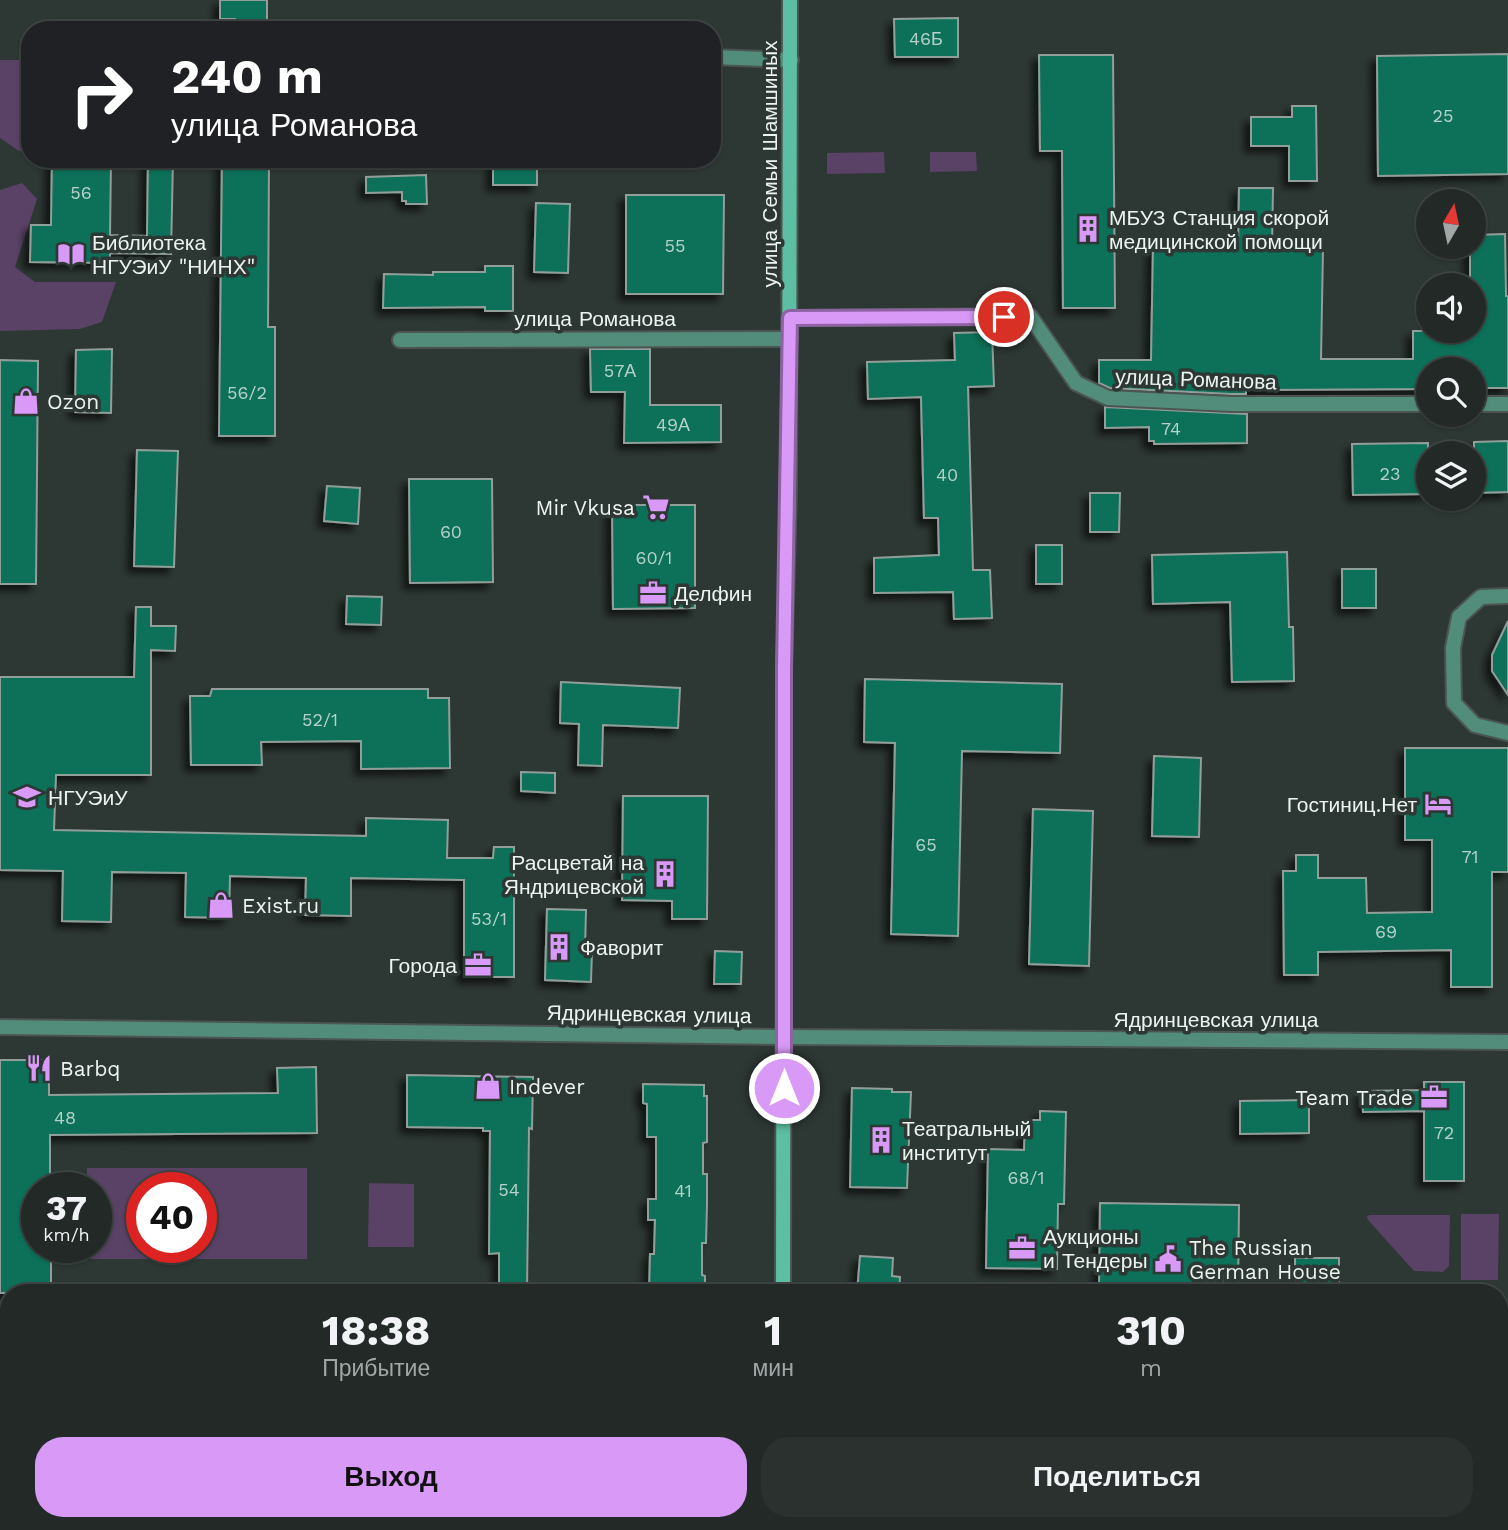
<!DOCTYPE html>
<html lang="ru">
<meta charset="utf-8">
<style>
body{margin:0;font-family:"Work Sans",sans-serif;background:#2a312f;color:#f1f3f6;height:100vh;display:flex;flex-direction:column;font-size:26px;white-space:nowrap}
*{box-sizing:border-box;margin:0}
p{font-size:23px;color:#a2a6a7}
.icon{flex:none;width:38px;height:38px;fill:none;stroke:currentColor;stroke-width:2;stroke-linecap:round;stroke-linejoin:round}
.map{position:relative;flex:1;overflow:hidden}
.details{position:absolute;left:0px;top:1284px;width:1508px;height:247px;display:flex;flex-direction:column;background:#222927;border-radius:28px 28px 0 0;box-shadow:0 2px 5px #0004,0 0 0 2px #3f4544}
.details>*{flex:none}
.top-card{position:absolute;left:21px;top:21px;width:700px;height:147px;border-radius:28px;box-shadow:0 2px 5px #0004,0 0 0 2px #3f4544;background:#202124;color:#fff;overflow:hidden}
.needle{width:46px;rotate:9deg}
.buttons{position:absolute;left:1416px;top:189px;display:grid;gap:14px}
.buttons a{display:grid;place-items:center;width:70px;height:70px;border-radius:50%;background:#222927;box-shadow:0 2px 5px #0004,0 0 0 2px #3f4544;font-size:35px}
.speed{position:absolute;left:21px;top:1172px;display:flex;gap:14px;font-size:35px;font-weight:700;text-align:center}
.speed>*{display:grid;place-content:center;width:91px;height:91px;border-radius:50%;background:#222927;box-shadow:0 2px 5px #0004,0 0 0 2px #3f4544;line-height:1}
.speed small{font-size:18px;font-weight:400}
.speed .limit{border:10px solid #d22;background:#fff;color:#111}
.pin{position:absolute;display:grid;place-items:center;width:60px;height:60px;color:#fff;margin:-30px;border:4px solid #fff;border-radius:50%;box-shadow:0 2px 7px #0007}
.me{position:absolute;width:77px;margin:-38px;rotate:0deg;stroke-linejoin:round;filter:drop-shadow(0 0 5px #0008)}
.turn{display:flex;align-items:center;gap:24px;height:147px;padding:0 35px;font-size:32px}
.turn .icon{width:91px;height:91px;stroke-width:2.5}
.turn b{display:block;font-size:49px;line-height:60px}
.eta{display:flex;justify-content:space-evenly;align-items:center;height:119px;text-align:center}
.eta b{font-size:42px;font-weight:700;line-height:49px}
.primary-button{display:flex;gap:14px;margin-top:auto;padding:14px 35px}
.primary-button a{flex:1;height:80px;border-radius:28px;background:#d99af7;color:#111;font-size:28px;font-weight:700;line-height:80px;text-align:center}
.primary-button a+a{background:#2a312f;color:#f1f3f6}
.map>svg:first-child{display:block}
</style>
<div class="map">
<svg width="1508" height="1530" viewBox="0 0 1508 1530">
<defs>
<filter id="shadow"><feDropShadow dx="-6" dy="6" stdDeviation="3.5" flood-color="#0009"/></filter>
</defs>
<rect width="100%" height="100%" fill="#2d3734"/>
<!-- green -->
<path fill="#5a4166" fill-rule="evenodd" d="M0 60H27L30 85V147L19 151 0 138Z
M884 152 885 173 827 174V153Z
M930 152H976L977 171 930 172Z
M22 183 37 199 15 267 35 282H116L102 322 80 329 0 331V190Z
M87 1168H307V1259H87V1248H96V1188H87ZM142 1188H201V1248H142Z
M369 1183 414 1184V1247H368Z
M1461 1214H1499L1498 1280H1461Z
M1370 1215H1450L1449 1266 1443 1272 1414 1271 1368 1220 1367 1216Z"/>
<!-- building -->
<path fill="#096f58" stroke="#929e99" stroke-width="2" filter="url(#shadow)" d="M220 0H267V30H235V19H220Z
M958 18V57H895L894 19Z
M1508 54V174L1378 176 1377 56Z
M1039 55H1113L1115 308H1063L1062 151H1040Z
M1292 106H1316L1317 181H1289V146H1251V117H1292Z
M52 159H111L110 235 147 236 148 159H173L171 254 110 253V263L30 262 31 225H51Z
M222 159H269L268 327H275V436H219Z
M493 159H537V185H493Z
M426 175 427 204H406V201H402V192L366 193V177Z
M1239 188H1273L1272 248 1323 249 1321 359H1413V331H1474V285H1470V247H1474V235L1505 234 1506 296H1508V388H1474V369H1428V389L1246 390V394H1231L1110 388 1099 383V360H1151L1153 248 1238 249Z
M626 195H724L723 294H626Z
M536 203 570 204 568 273 534 272Z
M485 266H513V311H485V307L383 308 384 274 433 275V272H485Z
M992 332 994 386 968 387 973 570H990L992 618 954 619 953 592 874 593V558L939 555 938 518H924L921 397 868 399 867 362 955 360 954 333Z
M112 349 111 413 75 412 76 350Z
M590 349H650V405H721V442L624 443 625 392H591Z
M0 360 38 361 36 584H0Z
M1105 407 1247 414V443L1154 444V441H1149V427L1105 428Z
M1508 441V492L1474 493V442Z
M1428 443V494L1353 495 1352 444Z
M137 450 178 451 174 567 134 566Z
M409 479H492L493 582 410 583Z
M327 486 360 488 358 524 324 521Z
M1090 493H1120L1119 532H1090Z
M612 505H695V608L613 609Z
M1036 545H1062V584H1036Z
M1287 552 1289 627H1293L1294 681 1232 682 1230 602 1153 604 1152 555Z
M1342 569H1376V608H1342Z
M347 596 382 597 381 625 346 624Z
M136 607H151V626H176L175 651 151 650V775H56L54 830 366 836V818L448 820 447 858H493L494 847H514V977H464V880L351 878V916L305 915 306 878 230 876 229 918 185 917 186 873 112 872 111 922 62 921 63 871 0 870V677H134Z
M1508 621V695L1492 671V655Z
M865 679 1062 684 1060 753 962 751 958 936 891 934 895 743 864 742Z
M561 682 680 688 678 728 603 725 602 766 578 765 579 724 560 723Z
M212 689H428V698H449L450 768 361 769V741L261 742 262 765H191L190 696H210Z
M1405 748H1508V872H1492V987H1451V950L1318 952V975H1284L1283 871H1296V855H1318V878H1366L1367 913 1432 912V840H1405Z
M1154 756 1201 758 1199 837 1152 836Z
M521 772 555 773V793L521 791Z
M623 796H708L707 919H672V901L622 900Z
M1033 809 1093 811 1089 966 1029 964Z
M547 909 586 910 585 950H592L591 982 545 980Z
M715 951 742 952 741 984H714Z
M0 1060H49V1095L278 1093 277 1068 316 1067 317 1133 50 1135V1188H37V1248H51V1293H0Z
M407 1075 533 1077 532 1129 529 1128 527 1290H523V1293H499V1253L489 1254 490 1131H483V1128L407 1127Z
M1424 1082H1464V1181H1424V1111L1363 1112 1362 1091 1424 1090Z
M643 1084 704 1085V1096H707V1142L703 1143V1174H707V1203L706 1243H702V1275L705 1276V1293H649L650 1254H654L655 1220H648V1199H656V1137H647V1104L643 1103Z
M852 1088 892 1089V1092H911L907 1188 850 1187Z
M1309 1100V1133L1240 1134V1101Z
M1040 1111 1066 1112 1064 1204H1058L1057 1269 986 1268 988 1149 1024 1150 1025 1120H1040Z
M1100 1203 1239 1205 1238 1293H1099Z
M860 1256 893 1258 892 1276 900 1277 899 1293H857Z
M1295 1258H1339V1293H1295Z"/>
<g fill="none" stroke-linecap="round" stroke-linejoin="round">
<defs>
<path id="street" d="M712 57 791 60
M790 318 1030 316 1076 383 1108 398 1231 404H1428
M400 340 790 339
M1474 404H1508
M1508 596 1481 597 1459 617 1453 648 1454 703 1475 725 1508 733
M0 1027 785 1037 1508 1042
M0 1374H9
M1500 1382H1508"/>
<path id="secondary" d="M783 1293 784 669 789 489 790 0
M779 1530V1522"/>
</defs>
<!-- street casing -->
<use href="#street" stroke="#4c5552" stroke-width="18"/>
<!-- secondary casing -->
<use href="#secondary" stroke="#4c5552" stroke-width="18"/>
<!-- street -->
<use href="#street" stroke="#528d7b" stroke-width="14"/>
<!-- secondary -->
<use href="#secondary" stroke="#5cbea2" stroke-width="14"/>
</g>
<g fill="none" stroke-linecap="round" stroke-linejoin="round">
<defs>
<path id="route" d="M784 1088V669L790 318 1004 317"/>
</defs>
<!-- route casing -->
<use href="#route" stroke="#8d64a1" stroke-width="18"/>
<!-- route -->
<use href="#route" stroke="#d99af7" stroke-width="12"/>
</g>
<!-- icons -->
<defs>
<symbol id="building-bare" viewBox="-9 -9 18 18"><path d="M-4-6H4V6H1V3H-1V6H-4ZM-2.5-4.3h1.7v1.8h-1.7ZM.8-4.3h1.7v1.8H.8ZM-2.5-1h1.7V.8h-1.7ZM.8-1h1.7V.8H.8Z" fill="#d99af7" stroke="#2d3734" stroke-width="2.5" paint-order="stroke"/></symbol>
<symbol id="library-bare" viewBox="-9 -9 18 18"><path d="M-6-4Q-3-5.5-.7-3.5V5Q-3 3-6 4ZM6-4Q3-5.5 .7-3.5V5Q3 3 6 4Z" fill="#d99af7" stroke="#2d3734" stroke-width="2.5" paint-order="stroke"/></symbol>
<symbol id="shop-bare" viewBox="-9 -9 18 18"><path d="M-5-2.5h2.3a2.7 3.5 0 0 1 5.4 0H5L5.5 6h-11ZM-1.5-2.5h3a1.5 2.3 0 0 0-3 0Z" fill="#d99af7" stroke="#2d3734" stroke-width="2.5" paint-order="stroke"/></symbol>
<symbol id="supermarket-bare" viewBox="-9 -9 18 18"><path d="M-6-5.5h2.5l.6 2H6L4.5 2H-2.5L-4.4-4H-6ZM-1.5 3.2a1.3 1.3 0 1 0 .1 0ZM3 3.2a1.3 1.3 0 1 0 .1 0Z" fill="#d99af7" stroke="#2d3734" stroke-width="2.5" paint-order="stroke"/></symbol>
<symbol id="office-bare" viewBox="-9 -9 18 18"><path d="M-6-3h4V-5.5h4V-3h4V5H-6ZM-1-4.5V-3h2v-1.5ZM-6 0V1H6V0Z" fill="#d99af7" stroke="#2d3734" stroke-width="2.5" paint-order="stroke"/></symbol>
<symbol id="university-bare" viewBox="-9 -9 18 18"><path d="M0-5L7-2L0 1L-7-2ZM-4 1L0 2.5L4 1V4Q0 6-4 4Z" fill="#d99af7" stroke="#2d3734" stroke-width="2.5" paint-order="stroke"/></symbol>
<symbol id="hotel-bare" viewBox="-9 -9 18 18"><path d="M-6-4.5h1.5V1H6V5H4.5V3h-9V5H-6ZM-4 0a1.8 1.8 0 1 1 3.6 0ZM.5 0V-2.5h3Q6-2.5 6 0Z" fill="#d99af7" stroke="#2d3734" stroke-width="2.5" paint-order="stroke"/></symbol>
<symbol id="restaurant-bare" viewBox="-9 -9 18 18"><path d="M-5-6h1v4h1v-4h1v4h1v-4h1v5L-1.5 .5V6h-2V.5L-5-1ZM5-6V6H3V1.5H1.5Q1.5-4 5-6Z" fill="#d99af7" stroke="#2d3734" stroke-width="2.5" paint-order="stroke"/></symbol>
<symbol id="civic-bare" viewBox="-9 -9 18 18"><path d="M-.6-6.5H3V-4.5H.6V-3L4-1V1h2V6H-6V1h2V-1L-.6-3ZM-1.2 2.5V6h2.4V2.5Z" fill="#d99af7" stroke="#2d3734" stroke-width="2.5" paint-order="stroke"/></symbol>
</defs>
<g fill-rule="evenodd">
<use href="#building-bare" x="1069" y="210" width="38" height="38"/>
<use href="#library-bare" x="52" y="235" width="38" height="38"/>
<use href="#shop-bare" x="7" y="382" width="38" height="38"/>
<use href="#supermarket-bare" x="637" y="488" width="38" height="38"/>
<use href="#office-bare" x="634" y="574" width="38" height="38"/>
<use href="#university-bare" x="8" y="778" width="38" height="38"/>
<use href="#hotel-bare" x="1419" y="785" width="38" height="38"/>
<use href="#building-bare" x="646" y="855" width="38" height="38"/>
<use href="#shop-bare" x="202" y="886" width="38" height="38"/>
<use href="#building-bare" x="540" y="928" width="38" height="38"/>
<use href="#office-bare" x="459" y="946" width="38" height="38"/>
<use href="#restaurant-bare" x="20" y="1049" width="38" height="38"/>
<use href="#shop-bare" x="469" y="1067" width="38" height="38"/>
<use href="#office-bare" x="1415" y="1078" width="38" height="38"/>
<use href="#building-bare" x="862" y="1121" width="38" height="38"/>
<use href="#office-bare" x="1003" y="1229" width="38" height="38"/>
<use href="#civic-bare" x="1149" y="1240" width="38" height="38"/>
</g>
<g text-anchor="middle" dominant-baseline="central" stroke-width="7" stroke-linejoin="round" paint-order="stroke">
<!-- number labels -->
<g font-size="18" fill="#b4d2cb">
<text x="926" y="38">46Б</text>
<text x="1443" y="115">25</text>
<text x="81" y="192">56</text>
<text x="675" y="245">55</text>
<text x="620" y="370">57А</text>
<text x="247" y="392">56/2</text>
<text x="673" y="424">49А</text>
<text x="1171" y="428">74</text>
<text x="1390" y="473">23</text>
<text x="947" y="474">40</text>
<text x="451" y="531">60</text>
<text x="654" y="557">60/1</text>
<text x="320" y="719">52/1</text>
<text x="926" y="844">65</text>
<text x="1470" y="856">71</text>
<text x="489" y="918">53/1</text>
<text x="1386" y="931">69</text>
<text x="65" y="1117">48</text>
<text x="1444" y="1132">72</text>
<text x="1026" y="1177">68/1</text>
<text x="509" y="1189">54</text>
<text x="683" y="1190">41</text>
</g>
<!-- street labels -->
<g font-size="21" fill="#edf3f1" stroke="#2d3734">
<text transform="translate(769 164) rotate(-90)">улица Семьи Шамшиных</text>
<text x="595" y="318">улица Романова</text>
<text transform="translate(1196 379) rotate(2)">улица Романова</text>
<text transform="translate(649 1014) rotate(1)">Ядринцевская улица</text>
<text x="1216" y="1019">Ядринцевская улица</text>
</g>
<!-- poi labels -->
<g font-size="21" fill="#edf3f1" stroke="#2d3734" text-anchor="start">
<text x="1109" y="217">МБУЗ Станция скорой<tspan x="1109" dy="24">медицинской помощи</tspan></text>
<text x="92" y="242">Библиотека<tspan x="92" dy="24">НГУЭиУ "НИНХ"</tspan></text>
<text x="47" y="401">Ozon</text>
<text x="635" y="507" text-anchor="end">Mir Vkusa</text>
<text x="674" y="593">Делфин</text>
<text x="48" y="797">НГУЭиУ</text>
<text x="1417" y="804" text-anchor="end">Гостиниц.Нет</text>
<text x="644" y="862" text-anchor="end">Расцветай на<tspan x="644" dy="24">Яндрицевской</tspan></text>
<text x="242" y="905">Exist.ru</text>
<text x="580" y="947">Фаворит</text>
<text x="457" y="965" text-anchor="end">Города</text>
<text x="60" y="1068">Barbq</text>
<text x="509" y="1086">Indever</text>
<text x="1413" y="1097" text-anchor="end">Team Trade</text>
<text x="902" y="1128">Театральный<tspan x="902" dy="24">институт</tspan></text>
<text x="1043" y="1236">Аукционы<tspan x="1043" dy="24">и Тендеры</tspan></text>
<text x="1189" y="1247">The Russian<tspan x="1189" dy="24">German House</tspan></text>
</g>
</g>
</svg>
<div class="buttons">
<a><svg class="needle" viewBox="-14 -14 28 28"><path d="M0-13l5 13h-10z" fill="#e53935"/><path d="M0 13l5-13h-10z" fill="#a2a6a7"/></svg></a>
<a><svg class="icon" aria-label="sound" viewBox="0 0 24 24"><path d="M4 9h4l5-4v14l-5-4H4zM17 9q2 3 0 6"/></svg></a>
<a><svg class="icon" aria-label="search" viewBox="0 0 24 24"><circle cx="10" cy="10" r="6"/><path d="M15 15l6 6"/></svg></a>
<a><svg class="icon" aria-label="layers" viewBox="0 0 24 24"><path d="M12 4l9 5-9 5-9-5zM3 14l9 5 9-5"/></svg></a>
</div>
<div class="speed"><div>37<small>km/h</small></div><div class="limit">40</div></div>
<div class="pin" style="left:1004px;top:317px;background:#d93025"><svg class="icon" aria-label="arrive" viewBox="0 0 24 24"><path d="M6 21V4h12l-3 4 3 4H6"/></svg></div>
<svg class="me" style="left:784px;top:1088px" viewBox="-20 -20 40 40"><circle r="17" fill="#d99af7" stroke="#fff" stroke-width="3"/><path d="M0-11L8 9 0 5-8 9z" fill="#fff"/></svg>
<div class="top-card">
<div class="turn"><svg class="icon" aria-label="right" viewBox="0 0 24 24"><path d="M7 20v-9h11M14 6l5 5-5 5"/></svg><div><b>240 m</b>улица Романова</div></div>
</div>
<section class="details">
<div class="eta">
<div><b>18:38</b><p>Прибытие</p></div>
<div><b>1</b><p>мин</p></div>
<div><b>310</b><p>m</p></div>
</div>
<div class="primary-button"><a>Выход</a><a>Поделиться</a></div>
</section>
</div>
